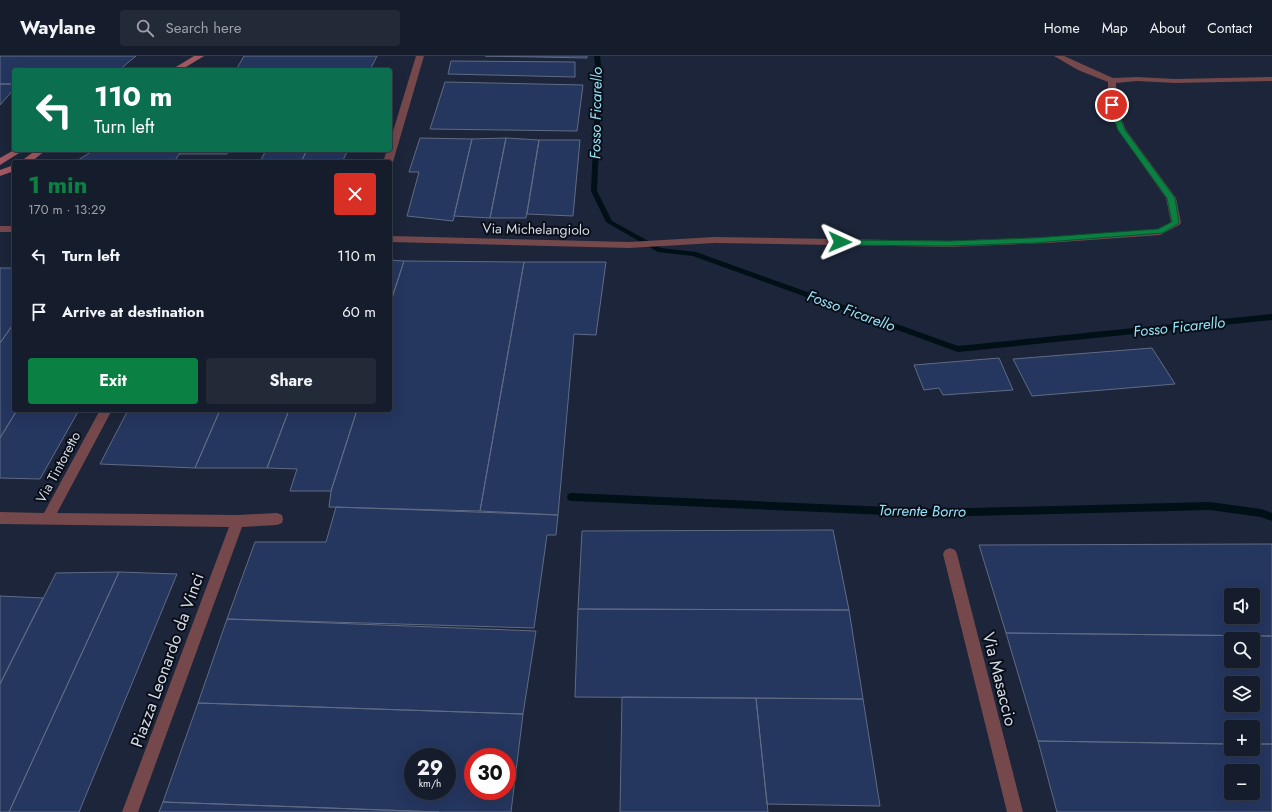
<!DOCTYPE html>
<meta charset="utf-8">
<style>
body{margin:0;font-family:Jost,sans-serif;background:#222937;color:#f1f3f6;height:100vh;display:flex;flex-direction:column;font-size:15px;white-space:nowrap}
*{box-sizing:border-box;margin:0}
p{font-size:13px;color:#9da1a9}
.icon{flex:none;width:22px;height:22px;fill:none;stroke:currentColor;stroke-width:2;stroke-linecap:round;stroke-linejoin:round}
.map{position:relative;flex:1;overflow:hidden}
.drawer{position:absolute;left:12px;top:104px;width:380px;height:252px;display:flex;flex-direction:column;background:#151c2b;border-radius:4px;box-shadow:0 4px 16px #0002,0 0 0 1px #343a47}
.drawer>*{flex:none}
.guide{position:absolute;left:12px;top:12px;width:380px;height:84px;border-radius:4px;box-shadow:0 4px 16px #0002,0 0 0 1px #343a47;background:#0b6e4f;color:#fff;overflow:hidden}
.fabs{position:absolute;left:1224px;top:532px;display:grid;gap:8px}
.fabs a{display:grid;place-items:center;width:36px;height:36px;border-radius:4px;background:#151c2b;box-shadow:0 4px 16px #0002,0 0 0 1px #343a47;font-size:20px}
.speed{position:absolute;left:404px;top:692px;display:flex;gap:8px;font-size:20px;font-weight:700;text-align:center}
.speed>*{display:grid;place-content:center;width:52px;height:52px;border-radius:50%;background:#151c2b;box-shadow:0 4px 16px #0002,0 0 0 1px #343a47;line-height:1}
.speed small{font-size:10px;font-weight:400}
.speed .limit{border:6px solid #d22;background:#fff;color:#111}
.pin{position:absolute;display:grid;place-items:center;width:34px;height:34px;color:#fff;margin:-17px;border:2px solid #fff;border-radius:50%;box-shadow:0 1px 4px #0007}
.me{position:absolute;width:44px;margin:-22px;rotate:91deg;stroke-linejoin:round;filter:drop-shadow(0 0 3px #0008)}
.turn{display:flex;align-items:center;gap:14px;height:84px;padding:0 16px;font-size:18px}
.turn .icon{width:52px;height:52px;stroke-width:2.5}
.turn b{display:block;font-size:28px;line-height:34px}
.round{display:grid;place-items:center;flex:none;width:42px;height:42px;border-radius:4px;background:#222937}
.summary{display:flex;align-items:center;justify-content:space-between;height:68px;padding:0 16px}
h1{font-size:24px;font-weight:700;line-height:30px;color:#0b8043}
.button{display:flex;gap:8px;margin-top:auto;padding:8px 16px}
.button a{flex:1;height:46px;border-radius:4px;background:#0b8043;color:#fff;font-size:16px;font-weight:700;line-height:46px;text-align:center}
.button a+a{background:#222937;color:#f1f3f6}
ul{padding:0;list-style:none}
li{display:flex;align-items:center;gap:12px;height:56px;padding:0 16px}
li div{flex:1}
li b{display:block;font-size:15px}
li em{font-style:normal}
header{display:flex;align-items:center;gap:24px;box-sizing:border-box;height:56px;padding:0 20px;background:#151c2b;border-bottom:1px solid #343a47}
header strong{font-size:19px}
nav{display:flex;gap:22px;margin-inline-start:auto;font-size:14px}
.search{width:280px;height:36px;background:#222937;display:flex;align-items:center;gap:10px;box-sizing:border-box;padding:0 14px;border-radius:4px;color:#9da1a9;font-size:15px}
.map>svg:first-child{display:block}
</style>
<header>
<strong>Waylane</strong>
<div class="search"><svg class="icon" aria-label="search" viewBox="0 0 24 24"><circle cx="10" cy="10" r="6"/><path d="M15 15l6 6"/></svg>Search here</div>
<nav><a>Home</a><a>Map</a><a>About</a><a>Contact</a></nav>
</header>
<div class="map">
<svg width="1272" height="756" viewBox="0 0 1272 756">
<rect width="100%" height="100%" fill="#1c2539"/>
<g fill="none" stroke-linecap="round" stroke-linejoin="round">
<!-- stream -->
<path fill="#001016" fill-rule="evenodd" d="M594 0H600L602 19 597 135 612 165 661 192 696 196 958 290 1272 258V264L958 296 693 200 658 196 606 166 591 135 596 19Z
M571 437 933 453 1210 446 1261 453 1272 457V465L1261 461 1210 454 933 461 571 445 568 444 567 441 568 438Z"/>
</g>
<!-- building -->
<path fill="#25365f" stroke="#606b84" fill-rule="evenodd" d="M0 0H136L119 14H14V28H0Z
M244 0H377L370 14H236Z
M485 0H587V2Z
M451 5 575 6V21L448 18Z
M445 26 583 29 577 75 430 73Z
M0 28H14V33L0 49Z
M420 82 472 83 453 165 407 160 419 116H409Z
M506 82 490 162 454 160 472 83Z
M506 82 539 84 526 162H490Z
M539 84H580L573 160 527 158Z
M94 94H182L174 106H75Z
M182 94H229L227 98H179Z
M266 94H307L301 106H260Z
M307 94H348L342 106H301Z
M390 204 404 205 390 248Z
M404 205 524 206 480 455 329 451 331 435 357 354H390V248Z
M524 206H606L596 279 574 278 558 459 480 455Z
M0 212H14V267L0 287Z
M14 267V354H17L0 382V287Z
M1152 292 1175 328 1032 340 1013 303Z
M999 302 1013 334 943 339 939 332 924 334 914 309Z
M17 354H79L40 423 0 422V382Z
M128 354H220L195 412 100 408Z
M220 354H289L267 412H195Z
M289 354H357L331 435H290L297 413 267 412Z
M336 451 558 459 556 479H547L534 572 227 563 255 486H326Z
M833 474 849 554 578 553 582 475Z
M1272 488V580L1006 577 979 489ZM1231 539H1253V561H1231Z
M119 516 177 518 79 756H9Z
M119 516 9 756H0V628L56 517Z
M0 540 43 542 0 628Z
M578 553 849 554 863 643 575 641Z
M227 563 536 575 523 658 198 647Z
M1006 577 1272 580V688H1253V671H1231V688L1038 685ZM1231 583H1253V605H1231ZM1231 627H1253V649H1231Z
M622 641 756 642 768 756H620Z
M756 642 863 643 880 750 767 748Z
M198 647 523 658 511 756H439L163 746ZM413 701H447V735H413ZM473 701H507V735H473Z
M1038 685 1231 688V693H1253V688H1272V756H1057ZM1231 715H1253V737H1231Z
M163 746 439 756H159Z"/>
<g fill="none" stroke-linecap="round" stroke-linejoin="round">
<!-- street -->
<path fill="#75484c" fill-rule="evenodd" d="M416 0H424L393 106 390 108V106H383L387 94H390V85Z
M1054 0H1064L1113 22 1137 21 1175 23 1272 21V25L1175 27 1137 25 1116 27V49L1126 74 1176 142 1181 167 1179 169 1160 179 1048 187 949 191 714 187 629 192 390 186V180L629 186 714 181 949 185 1048 181 1158 173 1171 166 1166 142 1118 74 1108 49V26L1078 14Z
M0 170H14V176H0Z
M100 354H112L57 457 238 459 277 457 282 459 283 463 282 467 277 469 242 471 138 756H122L229 471 0 468V456L44 457Z
M950 492 955 494 957 498 1023 756H1007L943 498 945 494Z"/>
<!-- secondary -->
<path fill="#a15a61" fill-rule="evenodd" d="M194 0H204L181 14H171Z
M14 94H24L0 109V102Z
M36 94H46L31 106H20Z
M14 109V115L0 120V114Z"/>
</g>
<!-- route -->
<path fill="#0b8043" stroke="#07532c" d="M1110 47 1115 49 1125 74 1175 142 1179 167 1163 177 1034 187 949 190 840 189 836 186 840 184 949 185 1034 182 1158 173 1172 166 1167 142 1118 74 1109 49Z"/>
<g text-anchor="middle" dominant-baseline="central" stroke-width="4" stroke-linejoin="round" paint-order="stroke">
<!-- street labels -->
<g font-size="14" fill="#d3dae8" stroke="#0a0e17">
<text transform="translate(536 173) rotate(1)">Via Michelangiolo</text>
<text transform="translate(58 411) rotate(-62)">Via Tintoretto</text>
</g>
<!-- water labels -->
<g font-size="15" font-style="italic" fill="#93e3fa" stroke="#0a0e17">
<text transform="translate(596 57) rotate(-89)">Fosso Ficarello</text>
<text transform="translate(851 255) rotate(20)">Fosso Ficarello</text>
<text transform="translate(1179 271) rotate(-6)">Fosso Ficarello</text>
<text transform="translate(922 455) rotate(1)">Torrente Borro</text>
</g>
<!-- near-street labels -->
<g font-size="17" fill="#d3dae8" stroke="#0a0e17">
<text transform="translate(167 604) rotate(-70)">Piazza Leonardo da Vinci</text>
<text transform="translate(1000 623) rotate(76)">Via Masaccio</text>
</g>
</g>
</svg>
<div class="fabs">
<a><svg class="icon" aria-label="sound" viewBox="0 0 24 24"><path d="M4 9h4l5-4v14l-5-4H4zM17 9q2 3 0 6"/></svg></a>
<a><svg class="icon" aria-label="search" viewBox="0 0 24 24"><circle cx="10" cy="10" r="6"/><path d="M15 15l6 6"/></svg></a>
<a><svg class="icon" aria-label="layers" viewBox="0 0 24 24"><path d="M12 4l9 5-9 5-9-5zM3 14l9 5 9-5"/></svg></a>
<a>+</a>
<a>−</a>
</div>
<div class="speed"><div>29<small>km/h</small></div><div class="limit">30</div></div>
<div class="pin" style="left:1112px;top:49px;background:#d93025"><svg class="icon" aria-label="arrive" viewBox="0 0 24 24"><path d="M6 21V4h12l-3 4 3 4H6"/></svg></div>
<svg class="me" style="left:840px;top:186px" viewBox="-20 -20 40 40"><path d="M0-17L14 15 0 8-14 15z" fill="#0b8043" stroke="#fff" stroke-width="4"/></svg>
<div class="guide">
<div class="turn"><svg class="icon" aria-label="left" viewBox="0 0 24 24"><path d="M17 20v-9H6M10 6l-5 5 5 5"/></svg><div><b>110 m</b>Turn left</div></div>
</div>
<section class="drawer">
<div class="summary"><div><h1>1 min</h1><p>170 m · 13:29</p></div><a class="round" style="background:#d93025;color:#fff"><svg class="icon" aria-label="close" viewBox="0 0 24 24"><path d="M6 6l12 12M18 6L6 18"/></svg></a></div>
<ul>
<li><svg class="icon" aria-label="left" viewBox="0 0 24 24"><path d="M17 20v-9H6M10 6l-5 5 5 5"/></svg><div><b>Turn left</b></div><em>110 m</em></li>
<li><svg class="icon" aria-label="arrive" viewBox="0 0 24 24"><path d="M6 21V4h12l-3 4 3 4H6"/></svg><div><b>Arrive at destination</b></div><em>60 m</em></li>
</ul>
<div class="button"><a>Exit</a><a>Share</a></div>
</section>
</div>
